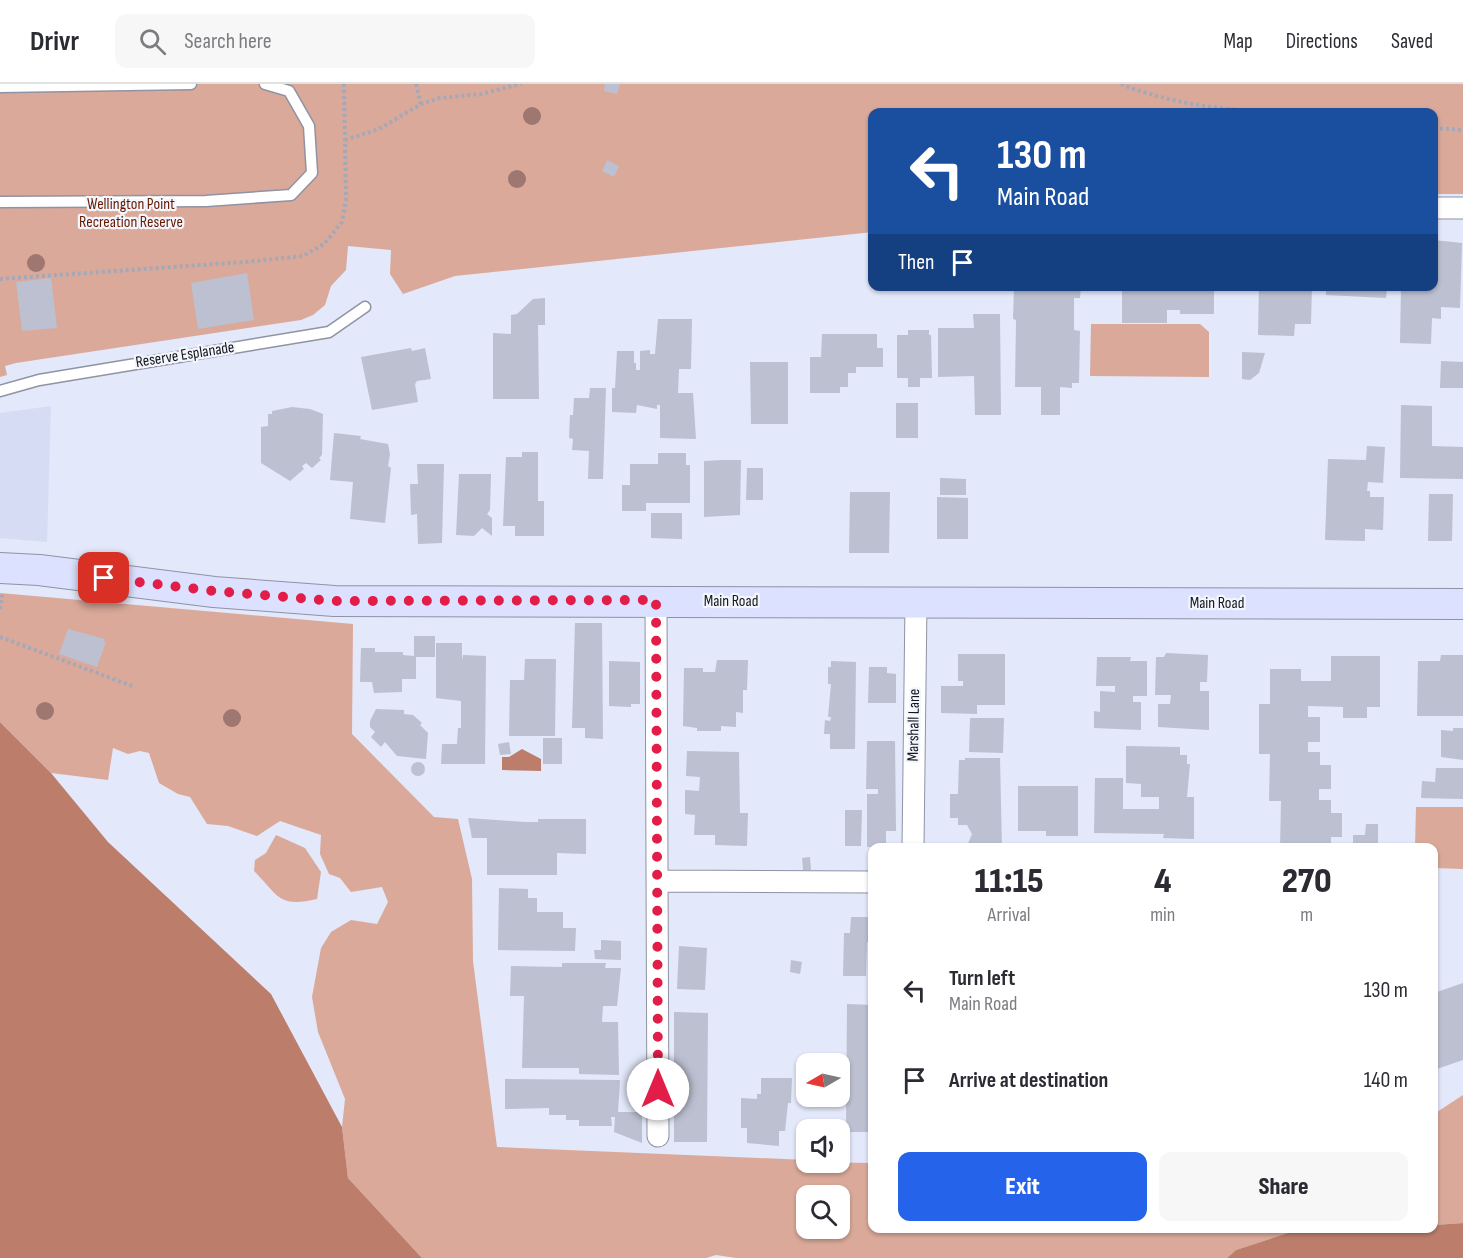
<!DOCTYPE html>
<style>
body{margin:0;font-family:"Sofia Sans Condensed",sans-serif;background:#f7f7f7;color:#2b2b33;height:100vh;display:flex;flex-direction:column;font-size:22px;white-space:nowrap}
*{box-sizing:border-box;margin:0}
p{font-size:20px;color:#7c7c81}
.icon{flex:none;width:33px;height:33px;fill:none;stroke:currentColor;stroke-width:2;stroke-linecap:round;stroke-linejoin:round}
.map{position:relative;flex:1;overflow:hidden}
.details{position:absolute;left:868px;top:759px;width:570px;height:390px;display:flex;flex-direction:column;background:#fff;border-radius:12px;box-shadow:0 2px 4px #0004}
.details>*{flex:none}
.hud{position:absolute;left:868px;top:24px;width:570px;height:183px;border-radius:12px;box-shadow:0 2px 4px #0004;background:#1a4fa0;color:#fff;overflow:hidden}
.needle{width:39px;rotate:261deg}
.tools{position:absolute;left:796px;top:969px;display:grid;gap:12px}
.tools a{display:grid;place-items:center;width:54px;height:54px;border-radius:12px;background:#fff;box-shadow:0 2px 4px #0004;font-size:30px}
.pin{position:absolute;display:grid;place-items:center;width:51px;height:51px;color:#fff;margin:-26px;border-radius:12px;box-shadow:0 3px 9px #0006}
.me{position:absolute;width:66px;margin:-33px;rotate:0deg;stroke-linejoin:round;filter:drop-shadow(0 0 4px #0008)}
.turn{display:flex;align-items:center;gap:21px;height:126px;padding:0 30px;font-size:27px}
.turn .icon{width:78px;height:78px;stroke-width:2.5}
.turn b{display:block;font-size:42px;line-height:51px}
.then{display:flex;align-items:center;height:57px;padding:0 30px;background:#0003;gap:12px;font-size:22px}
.eta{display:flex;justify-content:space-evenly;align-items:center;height:102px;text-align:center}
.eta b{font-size:36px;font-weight:800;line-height:42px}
.action{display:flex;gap:12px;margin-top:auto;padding:12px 30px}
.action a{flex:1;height:69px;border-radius:12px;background:#2563eb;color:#fff;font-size:24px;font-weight:800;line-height:69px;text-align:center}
.action a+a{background:#f7f7f7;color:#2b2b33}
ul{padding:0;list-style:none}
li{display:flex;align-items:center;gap:18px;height:90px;padding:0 30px}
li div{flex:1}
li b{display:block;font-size:22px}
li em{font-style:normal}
header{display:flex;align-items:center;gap:36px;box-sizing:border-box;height:84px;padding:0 30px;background:#fff;border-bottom:2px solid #e1e1e2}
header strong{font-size:28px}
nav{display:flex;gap:33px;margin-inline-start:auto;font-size:21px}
.search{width:420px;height:54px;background:#f7f7f7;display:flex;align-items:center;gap:15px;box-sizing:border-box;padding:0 21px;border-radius:12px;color:#7c7c81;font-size:22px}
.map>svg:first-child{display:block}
</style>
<header>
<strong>Drivr</strong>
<div class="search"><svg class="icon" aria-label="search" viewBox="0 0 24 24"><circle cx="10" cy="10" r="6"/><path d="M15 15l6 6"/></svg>Search here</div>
<nav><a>Map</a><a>Directions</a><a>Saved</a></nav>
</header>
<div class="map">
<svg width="1463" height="1174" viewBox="0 0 1463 1174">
<rect width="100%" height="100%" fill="#e3e8fa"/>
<!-- built -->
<path fill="#d5dcf4" d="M51 322 47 458 0 454V329Z"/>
<!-- green -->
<path fill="#daa99a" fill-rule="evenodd" d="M0 0H1463V110H1434V28H873V148L455 192 403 210 390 190 391 166 348 162 346 186 331 202 325 221 313 231 301 236 16 279 5 282 7 291 0 293Z
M1091 240H1200L1209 248V293L1090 292Z
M0 509 353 540 352 650 434 733 458 735 472 795 473 877 497 1063 807 1076V1078L873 1079V1144L1300 1145 1236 1166 1227 1174H736L716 1171 706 1174H422L348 1094 342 1043 345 1015 318 948 312 913 321 864 331 848 351 836 377 840 388 818 382 803 351 808 340 794 329 790 320 770 321 751 280 737 257 752 228 742 207 740 190 713 178 710 159 699 149 669 140 667 128 670 113 664 108 696 51 689 0 638ZM807 1112H840V1144H807Z
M1416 723H1463V785L1434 784V764L1415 763Z
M276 751 305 764 321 788 317 815C278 824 279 812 254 787L255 776 266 769Z
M1463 1011V1139L1434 1141V1030Z"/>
<!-- water -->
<path fill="#bc7e6b" d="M0 638 51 689 108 758 271 910 342 1043 348 1094 422 1174H0Z
M522 665 541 675V687L502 686V673H509Z
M1463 1139V1174H1227L1236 1166 1300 1145 1434 1144V1141Z"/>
<!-- building -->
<path fill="#bcc0d1" d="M605 0H620L617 10 604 7Z
M607 76 619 82 614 93 602 87Z
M1434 156 1462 159 1460 224 1441 223V235L1432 234 1431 260 1400 259 1401 202H1434Z
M247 189 254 236 198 245 191 199Z
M51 194 57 244 22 247 16 198Z
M1014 202H1081L1080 214H1074V246L1080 247 1079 299H1072V304L1060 303V331H1041V303H1015L1016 236 1013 235Z
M1122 202H1214V230H1180V226H1167V239H1122Z
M1259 202H1312L1311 240H1295L1294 252 1258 251Z
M1326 202H1387L1386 214 1326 211Z
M545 214V241H538L539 315H493V249L511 250V231L517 230 533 215Z
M973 230H1000L1001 331H975L974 292 938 293V244H974Z
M658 235H692L691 285H679L678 309H693L696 355 660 354V321H657V325L637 321 636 329 612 328V304H615L617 267H634V279H636V286H640V267L650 266V270H655Z
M908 246H929V251H931L932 294H920V303H908V294H897V251H908Z
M822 250H877V264H883V283H856V289H848V303H840V309H810V273H821Z
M411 264 412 267 425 264 431 295 417 297 415 300 418 318 372 326 361 273Z
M1242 268 1265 269 1259 289 1250 296 1242 295Z
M1441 277 1463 278V304H1440Z
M750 278H788V340H751Z
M590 304H606L603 395H588L589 367 572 366 573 355 569 354 570 331H573L574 314H589Z
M896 319H918V354H896Z
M1401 321 1432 322V362L1463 363V395L1400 394Z
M292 323 310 325 323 330 322 371 319 374 321 376 312 384 306 379 302 382 304 385 290 397 261 379V343L268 342V330H272V327Z
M334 349 361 352 360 355 388 360 390 370 388 382 391 384 385 439 350 435 353 398 330 396Z
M1367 362 1385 363 1383 399 1368 398 1367 407H1370V413H1384L1383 446 1365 445V457L1325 456 1328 375 1366 376Z
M522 368H538V417H544V452H515V442H503L506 373H522Z
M658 369H686V381H690V419H646V427H622V401H630V380H658Z
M723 376H741L740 431 704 433V377Z
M417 380H444L442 459 418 460 417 430 411 431 410 400H418Z
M747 384H763V416H746Z
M459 390H491L490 426 487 430 492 434V452L482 444 474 452 456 451Z
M940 394 966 395V411H940Z
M850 408H890L889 469H849Z
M1429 410H1453L1452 457H1428Z
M937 413 968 414V455H937Z
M651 429H682V455L651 454Z
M575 539H602L603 655 585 654V644H572Z
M68 545 105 555 104 558H106L97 583 59 570Z
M414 552H435V573H416V595H402V608L374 609 372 598H360L361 564H375V568H403V571L414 572Z
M436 559H462V577L463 571 486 572 485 680H441L442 660H457L458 644H461V617L436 614Z
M1166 569 1208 571 1207 598H1200V607H1209V646L1158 643V620H1170L1171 611H1155L1156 573H1164Z
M958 570H1005V621H977V630L941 629V602H963V597H958Z
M1441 571H1463V632H1417L1418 577H1440Z
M1331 572H1380V623H1367V634H1343V623L1308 622V633H1320V658H1308V668H1320V681H1331V705H1319V716H1331V729H1342V753H1331V764H1280L1281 717H1269L1270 670H1259V620H1270V585H1301V597H1331Z
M1097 573H1131L1130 577H1147V612H1133V618H1141V646L1094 644V627L1100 628V607L1115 608V602H1096Z
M525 575H556L555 652H509L510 596H524Z
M717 576H748L747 606H743V629L736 628V643L721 642V647H697V644L683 642 684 584H703V588H715Z
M609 577 640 578V620H631V623L609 622Z
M831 577 856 578 855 665H830V650H824L825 636 830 637 831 633H828L831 600H828V583H831Z
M869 583H887V589L896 590V619H868Z
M376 625 404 626V630L413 631 422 639 420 641 428 649 426 675 397 672 385 658 381 663 371 653 375 648 370 643V637Z
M970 634H1004L1003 669 969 668Z
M1453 644H1463V676L1441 673V646L1453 647Z
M543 654H562V680H543Z
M867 657H895L896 747H886V763H867V710H878V705H866Z
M509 658 511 670 500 671 498 660Z
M1126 662 1180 663V671H1187V680H1190L1187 713H1194V755L1163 754 1164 750 1094 749 1095 694H1123V725H1159V713H1141V700L1126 699Z
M687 667 739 668 740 729H748L747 762 715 761V751H694L695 731 685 730V706L699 707 700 693 686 692Z
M965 674H1000L1002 764H966L972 750 967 741H958V734H950V710H958L959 676H965Z
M411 685a7 7 0 1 1 14 0a7 7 0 1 1-14 0Z
M1436 684H1463V715L1421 714 1422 697 1435 698Z
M1018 702H1078V752H1046V747H1018Z
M845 726H862L861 762H845Z
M468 734 525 738H538V735H586V770L557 769V791H487V754H472Z
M1366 740H1378V764H1343V760H1353V751H1365Z
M1118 760H1178V764H1118Z
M810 773 811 786H803L802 774Z
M499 804 528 805V814H537V828H563V844H576L575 867 498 866Z
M851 833H873V858H867L866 892H843L844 849H850Z
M601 856 621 857V876L595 875 594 866H601Z
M679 862 707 864 705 906 677 905Z
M791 876 802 878 800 890 790 888Z
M562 879H606L605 884H621L617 922H603L602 938H618L619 991 579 990V984H522L524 912H510L511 882 562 883Z
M1463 899V976L1434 986V909Z
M847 920 873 921 872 1048H846Z
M674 928 708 929 707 1058H674Z
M761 994H792L791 1019H788L785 1047H779V1062L747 1059V1044H741V1014L757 1015V1010H761Z
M505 995 620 996 618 1028H642V1059L614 1048 615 1033H611L612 1042H579V1036H566V1031H549V1024L505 1025Z"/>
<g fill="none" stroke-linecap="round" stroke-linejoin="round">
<defs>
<path id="lane" d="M0 3 191 0
M0 118 206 117 291 111 312 89 309 42 289 7 265 0
M0 307 39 296 329 248 365 223"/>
<path id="street" d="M1434 124H1463
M656 516 658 1052
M913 764 916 518
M658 797 873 798"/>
<path id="secondary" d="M0 484 39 486 214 508 334 517 1463 520"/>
</defs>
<!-- lane casing -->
<use href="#lane" stroke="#8f93a3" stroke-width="13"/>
<!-- street casing -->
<use href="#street" stroke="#8f93a3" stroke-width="23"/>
<!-- secondary casing -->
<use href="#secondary" stroke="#8f93a3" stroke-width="32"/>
<!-- path -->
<path stroke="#a4a8b7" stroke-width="4" stroke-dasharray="3 3" stroke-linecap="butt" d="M416 0 421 20
M1121 0C1165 18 1216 25 1264 28
M1434 44 1463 46
M345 56 379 45 421 20 440 14 481 10 521 0
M0 195 245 178 303 172 324 160 342 138 346 116 344 0
M0 525 2 511
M0 553 135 603"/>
<!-- lane -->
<use href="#lane" stroke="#fff" stroke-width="10"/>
<!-- street -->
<use href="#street" stroke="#fff" stroke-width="21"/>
<!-- secondary -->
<use href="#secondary" stroke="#dbe1fe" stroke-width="30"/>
</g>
<!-- trees -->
<g fill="#9e7770">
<circle cx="532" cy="32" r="9"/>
<circle cx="517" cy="95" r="9"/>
<circle cx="36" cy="179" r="9"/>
<circle cx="45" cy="627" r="9"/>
<circle cx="232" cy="634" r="9"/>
</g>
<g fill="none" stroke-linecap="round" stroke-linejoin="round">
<!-- route -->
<path stroke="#e11d48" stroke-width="10" stroke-dasharray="0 18" d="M104 494 214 507 334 517 656 516 658 1005"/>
</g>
<g text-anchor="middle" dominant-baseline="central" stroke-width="4.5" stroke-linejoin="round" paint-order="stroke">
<!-- park labels -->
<g font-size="16" fill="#651a00" stroke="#f4f6fd">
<text x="131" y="120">Wellington Point<tspan x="131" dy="18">Recreation Reserve</tspan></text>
</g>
<!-- street labels -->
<g font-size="16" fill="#13151b" stroke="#f4f6fd">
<text transform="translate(185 271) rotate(-9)">Reserve Esplanade</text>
<text x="731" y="517">Main Road</text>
<text x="1217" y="519">Main Road</text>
<text transform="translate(914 641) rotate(-89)">Marshall Lane</text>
</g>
</g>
</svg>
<div class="tools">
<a><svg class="needle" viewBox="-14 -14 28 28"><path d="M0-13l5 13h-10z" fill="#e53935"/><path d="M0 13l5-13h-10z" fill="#7c7c81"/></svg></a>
<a><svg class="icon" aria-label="sound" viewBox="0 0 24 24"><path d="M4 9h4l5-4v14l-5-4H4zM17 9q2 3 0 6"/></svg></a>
<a><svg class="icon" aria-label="search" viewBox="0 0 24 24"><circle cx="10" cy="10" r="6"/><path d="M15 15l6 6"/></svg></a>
</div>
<div class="pin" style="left:104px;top:494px;background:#d93025"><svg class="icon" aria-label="arrive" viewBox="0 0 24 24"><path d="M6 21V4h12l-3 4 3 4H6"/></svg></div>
<svg class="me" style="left:658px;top:1005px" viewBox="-20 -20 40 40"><circle r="19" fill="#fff"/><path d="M0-13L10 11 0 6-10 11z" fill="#e11d48"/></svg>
<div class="hud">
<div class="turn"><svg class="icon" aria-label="left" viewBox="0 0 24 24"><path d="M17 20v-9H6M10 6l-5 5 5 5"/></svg><div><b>130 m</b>Main Road</div></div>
<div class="then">Then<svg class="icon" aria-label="arrive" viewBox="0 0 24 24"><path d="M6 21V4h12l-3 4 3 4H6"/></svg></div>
</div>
<section class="details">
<div class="eta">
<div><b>11:15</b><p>Arrival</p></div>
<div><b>4</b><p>min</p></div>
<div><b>270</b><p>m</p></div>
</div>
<ul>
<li><svg class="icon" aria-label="left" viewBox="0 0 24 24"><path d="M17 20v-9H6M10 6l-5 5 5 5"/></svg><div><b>Turn left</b><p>Main Road</p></div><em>130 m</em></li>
<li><svg class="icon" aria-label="arrive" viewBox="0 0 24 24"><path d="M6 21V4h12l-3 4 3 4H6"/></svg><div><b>Arrive at destination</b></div><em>140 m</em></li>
</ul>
<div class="action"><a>Exit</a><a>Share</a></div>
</section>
</div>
